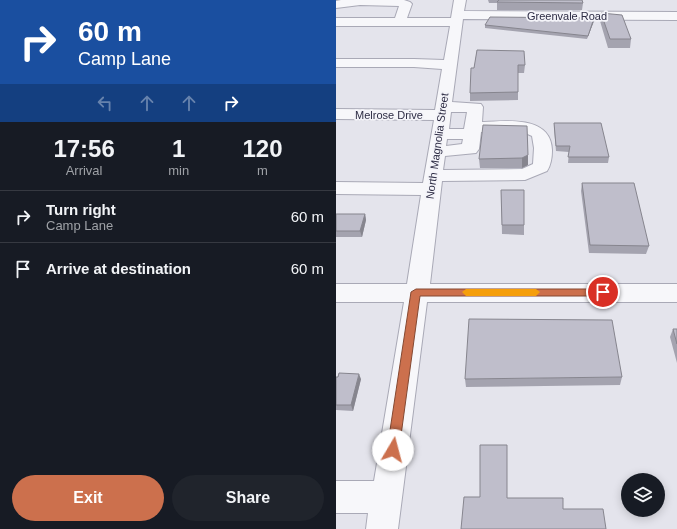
<!DOCTYPE html>
<style>
body{margin:0;font-family:Helvetica,sans-serif;background:#20242c;color:#f1f3f6;height:100vh;display:flex;flex-direction:column;font-size:15px;white-space:nowrap}
*{box-sizing:border-box;margin:0}
p{font-size:13px;color:#9ea1a6}
.icon{flex:none;width:22px;height:22px;fill:none;stroke:currentColor;stroke-width:2;stroke-linecap:round;stroke-linejoin:round}
.map{position:relative;flex:1;overflow:hidden}
.drawer{display:flex;flex-direction:column;background:#171b24;width:336px}
.drawer>*{flex:none}
.guide{background:#1a4fa0;color:#fff;overflow:hidden}
.buttons{position:absolute;left:285px;top:473px;display:grid;gap:8px}
.buttons a{display:grid;place-items:center;width:44px;height:44px;border-radius:50%;background:#171b24;box-shadow:0 2px 10px #0003;font-size:20px}
.pin{position:absolute;display:grid;place-items:center;width:34px;height:34px;color:#fff;margin:-17px;border:2px solid #fff;border-radius:50%;box-shadow:0 1px 4px #0007}
.me{position:absolute;width:44px;margin:-22px;rotate:8deg;stroke-linejoin:round;filter:drop-shadow(0 0 3px #0008)}
.turn{display:flex;align-items:center;gap:14px;height:84px;padding:0 12px;font-size:18px}
.turn .icon{width:52px;height:52px;stroke-width:2.5}
.turn b{display:block;font-size:28px;line-height:34px}
.lanes{display:flex;align-items:center;height:38px;padding:0 12px;background:#0003;justify-content:center;gap:20px;direction:ltr}
.lanes .off{opacity:.35}
.eta{display:flex;justify-content:space-evenly;align-items:center;height:68px;text-align:center}
.eta b{font-size:24px;font-weight:700;line-height:28px}
.cta{display:flex;gap:8px;margin-top:auto;padding:8px 12px}
.cta a{flex:1;height:46px;border-radius:24px;background:#cc704d;color:#fff;font-size:16px;font-weight:700;line-height:46px;text-align:center}
.cta a+a{background:#20242c;color:#f1f3f6}
ul{padding:0;list-style:none}
li{display:flex;align-items:center;gap:12px;height:52px;padding:0 12px;border-top:1px solid #363941}
li div{flex:1}
li b{display:block;font-size:15px}
li em{font-style:normal}
main{display:flex;flex:1;min-height:0}
.map>svg:first-child{display:block}
</style>
<main>
<section class="drawer">
<div class="guide">
<div class="turn"><svg class="icon" aria-label="right" viewBox="0 0 24 24"><path d="M7 20v-9h11M14 6l5 5-5 5"/></svg><div><b>60 m</b>Camp Lane</div></div>
<div class="lanes"><svg class="icon off" aria-label="left" viewBox="0 0 24 24"><path d="M17 20v-9H6M10 6l-5 5 5 5"/></svg><svg class="icon off" aria-label="ahead" viewBox="0 0 24 24"><path d="M12 20V5M6 11l6-6 6 6"/></svg><svg class="icon off" aria-label="ahead" viewBox="0 0 24 24"><path d="M12 20V5M6 11l6-6 6 6"/></svg><svg class="icon" aria-label="right" viewBox="0 0 24 24"><path d="M7 20v-9h11M14 6l5 5-5 5"/></svg></div>
</div>
<div class="eta">
<div><b>17:56</b><p>Arrival</p></div>
<div><b>1</b><p>min</p></div>
<div><b>120</b><p>m</p></div>
</div>
<ul>
<li><svg class="icon" aria-label="right" viewBox="0 0 24 24"><path d="M7 20v-9h11M14 6l5 5-5 5"/></svg><div><b>Turn right</b><p>Camp Lane</p></div><em>60 m</em></li>
<li><svg class="icon" aria-label="arrive" viewBox="0 0 24 24"><path d="M6 21V4h12l-3 4 3 4H6"/></svg><div><b>Arrive at destination</b></div><em>60 m</em></li>
</ul>
<div class="cta"><a>Exit</a><a>Share</a></div>
</section>
<div class="map">
<svg width="341" height="529" viewBox="0 0 341 529">
<rect width="100%" height="100%" fill="#e4e4ec"/>
<g fill="none" stroke-linecap="round" stroke-linejoin="round">
<defs>
<path id="minor" d="M5 0H68L74 2 76 4 71 18H115L118 0H130L128 11 341 12V20L127 19 116 102 145 104 147 107 146 122C170 121 215 115 216 150 216 157 215 165 211 171L189 180 106 181 94 284H341V302H91L62 529H30L32 513H0V481H38L68 302H0V284H71L85 195 0 194V182L87 183 98 120 0 119V109L99 110 106 69 78 67H0V59H78L108 60 114 26H0V18H59L63 6 24 5 0 8V1ZM115 112H131L128 129H113ZM170 131 187 132 196 136 198 148 197 164 186 169 107 170 109 156 140 153 143 149 145 132ZM111 139H127L126 144 110 146Z"/>
</defs>
<!-- minor casing -->
<use href="#minor" stroke="#a9a9b6" stroke-width="2"/>
<!-- minor -->
<use href="#minor" fill="#f7f7fa" fill-rule="evenodd"/>
</g>
<!-- wall -->
<path fill="#a4a3af" d="M152 0H246L247 3 246 10H161V3H153Z
M265 13 295 39 294 48H272L264 21Z
M258 18V21L251 39 149 28V25Z
M141 50 189 65 188 73H182V100L134 101V93Z
M218 123 273 157 272 163H232L233 152 220 151 218 128Z
M191 126 192 165 186 168H144L143 159Z
M246 183 313 246 310 254 253 253 245 191Z
M165 190 188 225V235L166 234Z
M0 214H29L30 220 26 237H0Z
M337 329H341V363L334 337Z
M0 377 25 379 17 411 0 410Z
M286 377 284 385 130 387 129 379Z"/>
<!-- shaded-wall -->
<path fill="#86858e" d="M258 18V21L251 39Z
M192 155V165L186 168V158Z
M29 214 30 220 26 237 24 231Z
M23 374 25 379 17 411 15 405Z"/>
<!-- building -->
<path fill="#bfbecb" stroke="#86858e" d="M163 0H246L247 3 161 2Z
M265 13 286 15 295 39H274Z
M154 17 258 18 252 36 149 25Z
M141 50 188 51 189 65H182V92L134 93 135 68H138Z
M218 123H265L273 157H232L234 146H220Z
M147 125 191 126 192 155 186 158 143 159Z
M246 183H298L313 246 254 245Z
M165 190H188V225H166Z
M0 214H29L24 231H0Z
M133 319 276 320 286 377 129 379Z
M337 329H341V344Z
M3 373 23 374 15 405H0V377H2Z
M144 445H171V498H227V509H267L270 529H125L128 497H144Z"/>
<!-- route -->
<path fill="#cc704d" stroke="#854932" d="M80 289H267L272 292 267 296H84L63 450 61 454 57 456 53 454 51 450 75 292Z"/>
<!-- slow -->
<path fill="#f59e0b" d="M130 289H200L204 292 200 296H130L126 292Z"/>
<g text-anchor="middle" dominant-baseline="central" stroke-width="3.5" stroke-linejoin="round" paint-order="stroke">
<!-- far-street labels -->
<g font-size="11" fill="#2d2c44" stroke="#f4f4f9">
<text x="231" y="16">Greenvale Road</text>
<text x="53" y="115">Melrose Drive</text>
<text transform="translate(101 146) rotate(-82)">North Magnolia Street</text>
</g>
</g>
</svg>
<div class="buttons">
<a><svg class="icon" aria-label="layers" viewBox="0 0 24 24"><path d="M12 4l9 5-9 5-9-5zM3 14l9 5 9-5"/></svg></a>
</div>
<div class="pin" style="left:267px;top:292px;background:#d93025"><svg class="icon" aria-label="arrive" viewBox="0 0 24 24"><path d="M6 21V4h12l-3 4 3 4H6"/></svg></div>
<svg class="me" style="left:57px;top:450px" viewBox="-20 -20 40 40"><circle r="19" fill="#fff"/><path d="M0-13L10 11 0 6-10 11z" fill="#cc704d"/></svg>
</div>
</main>
